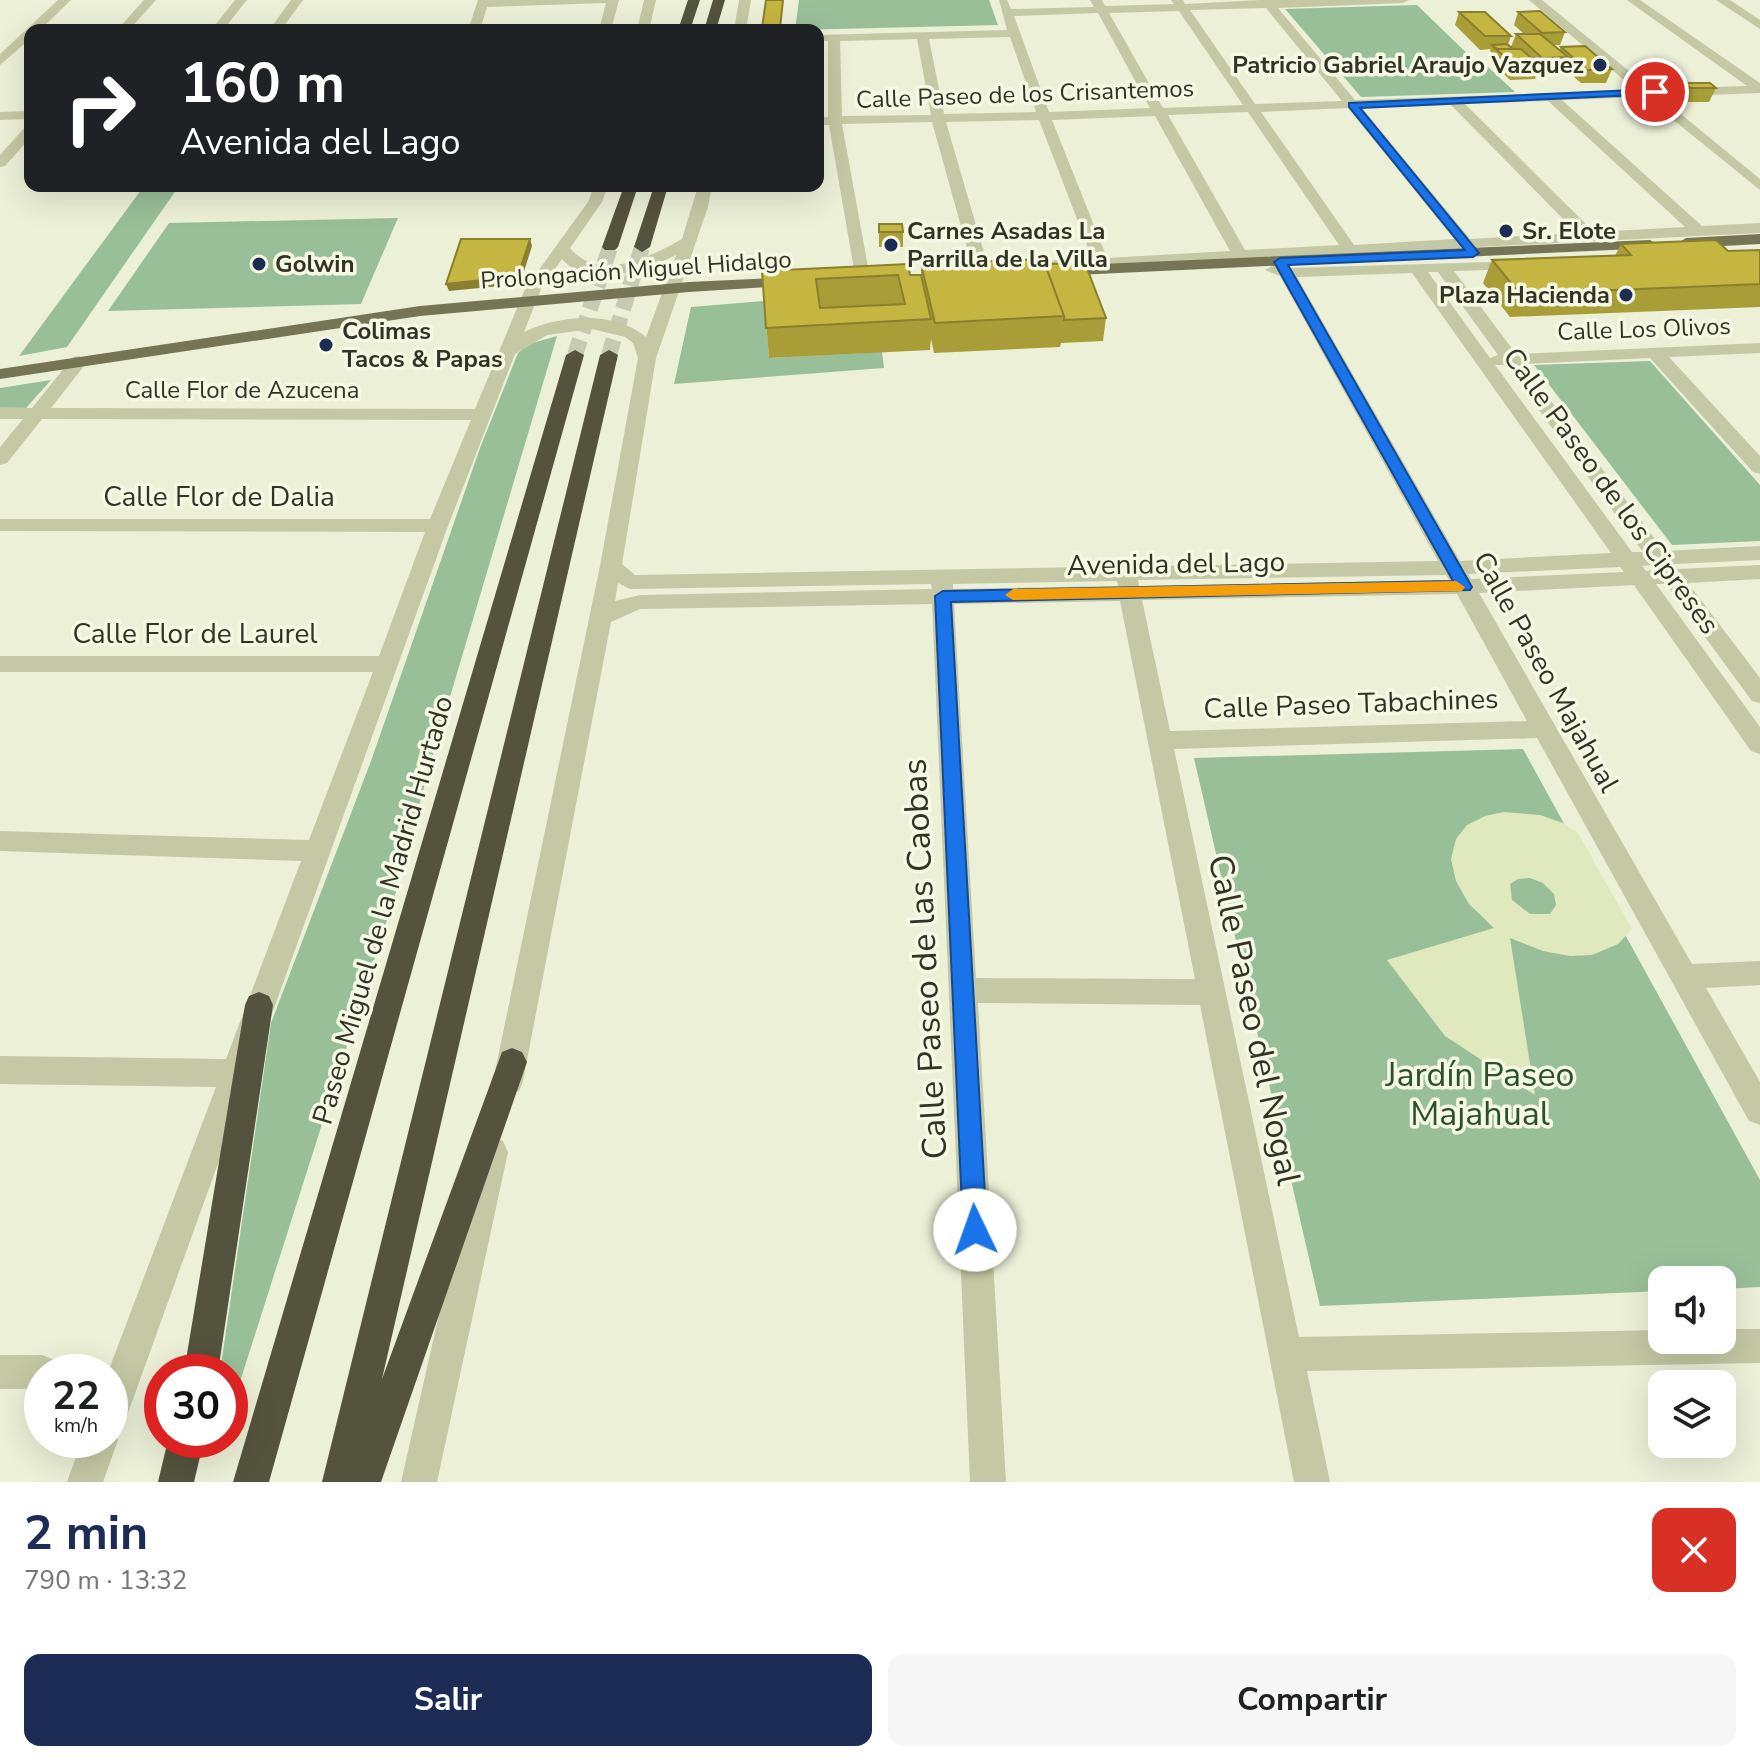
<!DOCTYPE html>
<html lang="es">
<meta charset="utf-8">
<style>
body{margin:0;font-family:"Nunito Sans",sans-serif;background:#f6f6f6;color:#202124;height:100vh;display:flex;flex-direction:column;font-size:30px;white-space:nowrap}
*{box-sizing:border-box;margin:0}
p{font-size:26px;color:#757577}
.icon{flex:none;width:44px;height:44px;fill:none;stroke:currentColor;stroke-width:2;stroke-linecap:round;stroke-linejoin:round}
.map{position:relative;height:1482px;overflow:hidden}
.drawer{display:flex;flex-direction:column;background:#fff;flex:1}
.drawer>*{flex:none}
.guide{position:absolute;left:24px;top:24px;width:800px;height:168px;border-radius:16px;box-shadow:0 8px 32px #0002;background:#202124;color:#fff;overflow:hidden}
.tools{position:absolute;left:1648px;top:1266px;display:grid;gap:16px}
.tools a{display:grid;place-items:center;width:88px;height:88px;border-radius:16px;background:#fff;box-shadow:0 8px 32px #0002;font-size:40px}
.speed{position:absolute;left:24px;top:1354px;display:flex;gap:16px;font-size:40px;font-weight:700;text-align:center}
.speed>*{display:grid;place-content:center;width:104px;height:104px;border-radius:50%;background:#fff;box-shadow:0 8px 32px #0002;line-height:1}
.speed small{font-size:20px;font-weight:400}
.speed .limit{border:12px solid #d22;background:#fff;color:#111}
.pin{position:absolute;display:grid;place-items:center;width:68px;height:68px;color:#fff;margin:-34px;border:4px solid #fff;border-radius:50%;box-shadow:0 2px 8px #0007}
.me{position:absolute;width:88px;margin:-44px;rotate:357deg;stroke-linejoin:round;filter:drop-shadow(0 0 6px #0008)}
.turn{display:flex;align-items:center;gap:28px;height:168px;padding:0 24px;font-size:36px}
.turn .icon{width:104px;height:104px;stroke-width:2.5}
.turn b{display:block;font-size:56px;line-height:68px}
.round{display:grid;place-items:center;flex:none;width:84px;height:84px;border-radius:16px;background:#f6f6f6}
.overview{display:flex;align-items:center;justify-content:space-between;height:136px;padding:0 24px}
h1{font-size:48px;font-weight:700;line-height:60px;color:#1c2c54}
.cta{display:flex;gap:16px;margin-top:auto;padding:16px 24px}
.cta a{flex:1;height:92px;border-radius:16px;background:#1c2c54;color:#fff;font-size:32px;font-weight:700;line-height:92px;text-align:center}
.cta a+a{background:#f6f6f6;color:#202124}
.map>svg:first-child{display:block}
</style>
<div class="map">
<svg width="1760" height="1482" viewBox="0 0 1760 1482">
<rect width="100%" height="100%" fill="#ecf0d7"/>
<!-- green -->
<path fill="#99bf98" d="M799 0H989L998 25 795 30Z
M1417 5 1480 66H1487L1515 92 1361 97 1285 9Z
M144 186H179L67 347 19 356Z
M398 218 361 304 108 311 169 223Z
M765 301 769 358 882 352 884 368 674 384 691 307Z
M557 336 431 761 395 895 230 1413V1372H220L271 1023 371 761 480 448 518 353 529 344Z
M1650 361 1760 485V541L1672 545 1534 365Z
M51 380 26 408 0 409V388Z
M1523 749 1760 1180V1287L1722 1289V1280H1662V1291L1320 1306 1194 758Z"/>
<!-- plaza -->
<path fill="#e0e9be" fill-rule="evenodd" d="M1504 812 1540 815 1563 823 1578 833 1632 929 1618 944 1592 955 1570 956 1543 951 1510 938 1535 1095 1445 1036 1387 960 1494 928 1469 904 1456 881 1451 859 1456 839 1467 825 1485 816ZM1530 878 1543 883 1554 894 1556 905 1550 914H1530L1512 900 1510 884 1518 879Z"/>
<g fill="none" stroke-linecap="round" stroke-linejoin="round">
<!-- highway-tunnel -->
<path stroke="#c7cab3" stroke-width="16" stroke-dasharray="16 8" stroke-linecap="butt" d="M575 355 610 247
M609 355 642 247"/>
<!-- minor -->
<path fill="#c4c8a4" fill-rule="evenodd" d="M58 0H71L40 30H30V39L0 65V54Z
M144 0H156L129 30H117Z
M235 0H247L223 30H211Z
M291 0H303L281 30H269Z
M478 0H619L611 30H599L606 3 487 7 480 30H468Z
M644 0H656L649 30H637Z
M739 0H751L746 30H734Z
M999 0H1007L1011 9 1094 7 1090 0H1102L1105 6 1174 4 1171 0H1183L1185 4 1260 0H1409L1403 3 1278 8 1355 100 1636 90 1529 0H1542L1651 89 1747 86 1627 0H1640L1760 83V93L1660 97 1760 179V190L1645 97 1562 100 1702 226 1760 223V233L1477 247 1480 251 1472 256 1462 248 1282 258 1291 268 1526 261V267L1520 269 1454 271 1516 354 1760 343V353L1669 357 1760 456V474L1753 472 1650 358 1523 364 1664 551 1760 546V560L1674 564 1678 569 1760 565V579L1688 583 1760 678V703L1752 701 1666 584H1656L1760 727V754L1751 751 1634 585 1479 593 1692 964 1760 961V985L1706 988 1760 1082V1125L1749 1121 1537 738 1174 749 1299 1337 1662 1330V1340H1722V1329H1760V1363L1307 1371 1330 1482H1294L1200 1005 978 1003 1006 1482H970L932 604 640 609 611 622 523 1081 519 1091 508 1095 497 1091 493 1081 600 566 638 358 633 343 625 337 592 329 547 335 515 354 448 526 128 1413 123 1426 114 1429 118 1440 103 1482H67L82 1440H110L108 1372 216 1087 0 1084V1056L226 1059 301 861 0 851V831L309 840 373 672H0V656H379L425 532 0 531V519H430L471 420 42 419 7 463 0 465V447L23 419H0V407L32 408 73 357 79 356 88 361 51 408 475 409 525 289 588 202 594 186H608L602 202 570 248C599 283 650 257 682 239L698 186H712L708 207 656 358 622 564 635 575 1438 561 1280 276 1265 270 1274 265 1272 262 1277 258 1111 267 1110 272 1104 274 1096 268H1049L1047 265 1055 260 1092 258 1039 120 946 122 990 273 982 278 974 273 932 122 842 124 870 278 862 283 856 281 829 125H818V117H828V41H818V35L1007 30ZM1266 8 1342 101 1255 104 1190 10ZM1179 11 1243 105 1163 108 1109 13ZM1098 13 1150 108 1049 112 1014 16ZM1010 37 1036 112 944 114 929 39ZM917 39 931 115 842 116 840 41ZM1548 101 1685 227 1594 232 1465 104ZM1451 105 1577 233 1470 239 1362 108ZM1348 108 1454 239 1354 245 1261 112ZM1248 112 1339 245 1245 250 1168 115ZM1155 116 1230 251 1107 258 1052 120ZM676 255 646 337C614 310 559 315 524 332L541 289 562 259C588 291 646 270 676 255ZM1428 272H1438L1498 355 1490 358ZM1412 273 1611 553 1460 561 1297 277ZM1495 365H1506L1643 552H1632ZM1652 565 1656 570 1646 571 1642 566ZM1620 567 1624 572 1471 579 1468 574ZM1446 575 1449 580 1139 586 1138 580ZM1117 581 1118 586 953 589V584ZM618 583 630 589 931 584 932 589 640 595 615 601ZM1457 594 1527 721 1170 731 1142 600ZM1120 601 1195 979 976 978 954 604Z
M1716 0H1730L1760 20V29Z
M30 111V119L0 120V112Z
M30 126V138L5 166 0 167V155L25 127Z
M492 1137 503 1141 508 1152 437 1482H401L476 1152 481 1141Z
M0 1355H42L54 1360 59 1372H42V1389H0Z"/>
<!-- major -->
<path fill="#757556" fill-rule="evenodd" d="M1760 234V244L1686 248 1678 243 1686 238Z
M1650 240 1658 245 1655 248 1055 276 1047 271 1055 266Z
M795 277 803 282 801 285 689 292 420 316 0 379V369L420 306 689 282Z"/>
<!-- highway -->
<path fill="#54533d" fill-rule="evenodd" d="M688 0H700L690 30H678Z
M713 0H725L716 30H704Z
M624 186H638L618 247 615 250H605L602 247Z
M654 186H668L650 247 642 252 634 247Z
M575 350 584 355 269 1482H233L566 355Z
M609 350 618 355 382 1379 502 1052 512 1048 522 1052 527 1062 381 1482H322L600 355Z
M259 992 269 996 273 1005 218 1372H184L245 1005 249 996Z
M168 1440H204L194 1482H158Z"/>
</g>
<!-- wall -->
<path fill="#a99d38" d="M1459 12 1511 36 1508 45 1511 47 1516 34H1524L1514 25 1518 12 1565 32 1560 45H1554L1559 50 1561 47 1612 69 1606 83H1581L1564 68 1562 71 1537 72 1535 79 1510 80 1492 63 1494 55 1490 51 1491 49 1480 50 1455 25Z
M1684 83 1716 88 1709 102H1684L1678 97Z
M879 224 903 232V247H879Z
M1621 244 1728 251 1760 250V307L1510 317 1483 283 1492 260 1615 256Z
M921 264H1045L1106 318 1103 341 1061 343 1060 347 934 353 931 339 930 350 769 358 762 271 921 275Z"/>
<!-- shaded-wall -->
<path fill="#8a7f2e" d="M530 239 532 246 520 284 449 291 446 284Z"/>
<!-- building -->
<path fill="#c5b641" stroke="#8a7f2e" stroke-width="2" fill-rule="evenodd" d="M766 0H783L780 28H762Z
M1540 11 1565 32 1542 33 1518 12Z
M1459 12H1485L1511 36H1485Z
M1516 34H1540L1568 57 1542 58Z
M1507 44 1513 49H1497L1492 45Z
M1585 46 1612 69 1587 70 1561 47Z
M1496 49H1521L1540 66H1515Z
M1684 83H1710L1716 88H1690Z
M879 224H902L903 232H879Z
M461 239H530L518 276 446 284Z
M1716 240 1728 251 1760 250V284L1520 294 1492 260 1631 255 1621 244Z
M1043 259 1064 316 935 323 921 264Z
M1085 263 1106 318 1064 320V316L1045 264Z
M908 264 910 275H921L931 319 766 328 762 271ZM898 275 905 304 820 308 816 279Z"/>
<!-- route -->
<path fill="#1a73e8" stroke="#114b97" stroke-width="2" d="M1655 89 1659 94 1360 108 1479 253 1473 257 1288 265 1472 587 1470 590 951 602 987 1230 984 1239 975 1242 966 1239 963 1230 935 596 943 591 1453 581 1274 262 1280 258 1465 250 1349 107V103Z"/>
<!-- slow -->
<path fill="#f59e0b" d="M1456 581 1465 587 1462 591 1013 600 1005 595 1013 589Z"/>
<!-- markers -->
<g fill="#1c2c54" stroke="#f5f9e3" stroke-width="3">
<circle cx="1600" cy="65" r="8"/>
<circle cx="1506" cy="231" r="8"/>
<circle cx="891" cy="245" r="8"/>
<circle cx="259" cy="264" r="8"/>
<circle cx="1626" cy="295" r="8"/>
<circle cx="326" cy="345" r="8"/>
</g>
<g text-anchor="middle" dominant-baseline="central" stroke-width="7" stroke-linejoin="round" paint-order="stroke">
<!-- far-poi labels -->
<g font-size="24" font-weight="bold" fill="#333325" stroke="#f5f9e3" text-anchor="start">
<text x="1584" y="65" text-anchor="end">Patricio Gabriel Araujo Vazquez</text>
<text x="907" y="231">Carnes Asadas La<tspan x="907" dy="28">Parrilla de la Villa</tspan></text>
<text x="1522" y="231">Sr. Elote</text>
<text x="275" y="264">Golwin</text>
<text x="1610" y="295" text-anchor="end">Plaza Hacienda</text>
<text x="342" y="331">Colimas<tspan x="342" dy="28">Tacos &amp; Papas</tspan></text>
</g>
<!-- far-street labels -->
<g font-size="24" fill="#333325" stroke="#f5f9e3">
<text transform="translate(1025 94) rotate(-2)">Calle Paseo de los Crisantemos</text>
<text transform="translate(636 270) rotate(-4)">Prolongación Miguel Hidalgo</text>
<text transform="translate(1644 329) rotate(-2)">Calle Los Olivos</text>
<text x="242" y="390">Calle Flor de Azucena</text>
</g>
<!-- street labels -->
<g font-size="28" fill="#333325" stroke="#f5f9e3">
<text transform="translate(1611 491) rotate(54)">Calle Paseo de los Cipreses</text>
<text x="219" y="497">Calle Flor de Dalia</text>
<text transform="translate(1176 564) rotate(-1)">Avenida del Lago</text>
<text x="195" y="634">Calle Flor de Laurel</text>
<text transform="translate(1546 672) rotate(61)">Calle Paseo Majahual</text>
<text transform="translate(1351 704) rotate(-2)">Calle Paseo Tabachines</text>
<text transform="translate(383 910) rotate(-74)">Paseo Miguel de la Madrid Hurtado</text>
</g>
<!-- near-street labels -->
<g font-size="34" fill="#333325" stroke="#f5f9e3">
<text transform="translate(925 959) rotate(-93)">Calle Paseo de las Caobas</text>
<text transform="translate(1254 1020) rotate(78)">Calle Paseo del Nogal</text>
</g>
<!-- near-park labels -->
<g font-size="34" fill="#2a512a" stroke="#f5f9e3">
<text x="1480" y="1075">Jardín Paseo<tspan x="1480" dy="39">Majahual</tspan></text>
</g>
</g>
</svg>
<div class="tools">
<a><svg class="icon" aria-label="sound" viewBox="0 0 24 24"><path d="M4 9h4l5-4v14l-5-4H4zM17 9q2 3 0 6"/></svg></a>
<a><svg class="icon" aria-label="layers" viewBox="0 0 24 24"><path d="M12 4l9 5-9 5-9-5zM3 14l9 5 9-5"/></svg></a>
</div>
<div class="speed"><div>22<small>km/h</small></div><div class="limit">30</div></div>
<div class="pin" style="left:1655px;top:92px;background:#d93025"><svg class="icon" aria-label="arrive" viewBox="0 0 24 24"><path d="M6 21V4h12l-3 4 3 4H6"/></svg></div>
<svg class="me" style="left:975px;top:1230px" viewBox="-20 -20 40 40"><circle r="19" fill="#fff"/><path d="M0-13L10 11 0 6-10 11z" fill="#1a73e8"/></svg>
<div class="guide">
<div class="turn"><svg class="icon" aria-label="right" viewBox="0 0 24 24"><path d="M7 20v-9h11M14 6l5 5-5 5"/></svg><div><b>160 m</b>Avenida del Lago</div></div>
</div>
</div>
<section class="drawer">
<div class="overview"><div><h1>2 min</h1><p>790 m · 13:32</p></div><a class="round" style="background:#d93025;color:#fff"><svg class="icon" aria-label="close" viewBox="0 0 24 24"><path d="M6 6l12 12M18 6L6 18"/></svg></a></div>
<div class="cta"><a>Salir</a><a>Compartir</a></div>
</section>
